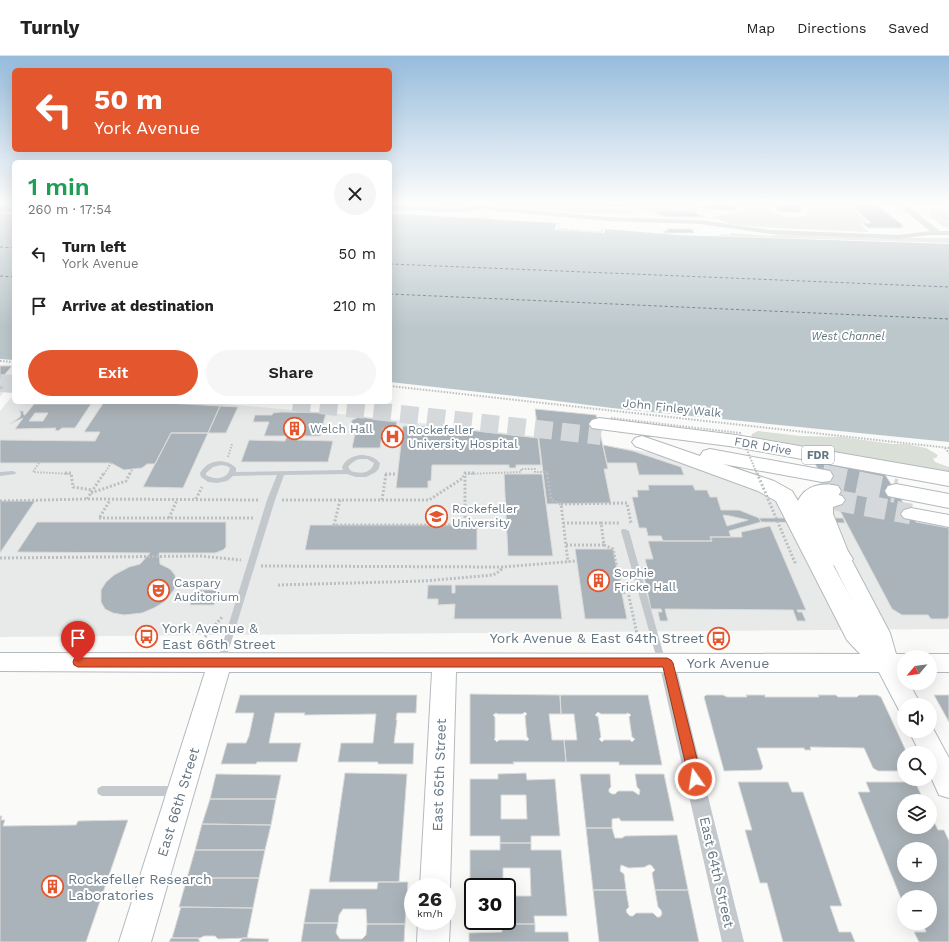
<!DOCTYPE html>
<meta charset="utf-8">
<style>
body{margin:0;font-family:"Work Sans",sans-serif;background:#f6f6f6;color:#222;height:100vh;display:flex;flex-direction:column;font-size:15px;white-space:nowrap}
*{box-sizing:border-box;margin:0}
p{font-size:13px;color:#767676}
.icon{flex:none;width:22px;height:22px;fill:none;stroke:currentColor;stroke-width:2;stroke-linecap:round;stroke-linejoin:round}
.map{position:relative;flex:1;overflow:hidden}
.sheet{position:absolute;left:12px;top:104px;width:380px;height:244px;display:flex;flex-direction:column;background:#fff;border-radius:6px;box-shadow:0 4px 16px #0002}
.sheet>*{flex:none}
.hud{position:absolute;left:12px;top:12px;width:380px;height:84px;border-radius:6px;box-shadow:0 4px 16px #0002;background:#e4572e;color:#fff;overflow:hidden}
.needle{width:26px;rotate:241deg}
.controls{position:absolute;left:897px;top:594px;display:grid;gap:8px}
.controls a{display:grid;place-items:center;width:40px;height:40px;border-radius:50%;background:#fff;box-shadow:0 4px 16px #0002;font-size:20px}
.speed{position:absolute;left:404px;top:822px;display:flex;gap:8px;font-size:20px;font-weight:700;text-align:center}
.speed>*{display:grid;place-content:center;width:52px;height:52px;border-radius:50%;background:#fff;box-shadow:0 4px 16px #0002;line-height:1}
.speed small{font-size:10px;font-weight:400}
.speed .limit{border:2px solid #111;border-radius:6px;background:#fff;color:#111}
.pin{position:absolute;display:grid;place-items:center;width:34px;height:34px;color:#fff;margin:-41px -17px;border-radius:50% 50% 50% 0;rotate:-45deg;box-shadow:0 0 4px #0007}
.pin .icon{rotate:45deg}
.me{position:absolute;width:44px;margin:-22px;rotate:347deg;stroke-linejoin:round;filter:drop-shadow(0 0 3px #0008)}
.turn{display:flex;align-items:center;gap:14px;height:84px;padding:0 16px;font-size:18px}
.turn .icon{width:52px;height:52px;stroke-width:2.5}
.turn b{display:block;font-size:28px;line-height:34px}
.round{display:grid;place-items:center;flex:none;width:42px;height:42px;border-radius:21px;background:#f6f6f6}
.overview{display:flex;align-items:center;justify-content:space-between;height:68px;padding:0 16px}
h1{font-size:24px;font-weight:600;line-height:30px;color:#1e9e55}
.cta{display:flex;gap:8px;margin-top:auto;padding:8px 16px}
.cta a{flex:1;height:46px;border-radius:24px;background:#e4572e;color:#fff;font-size:16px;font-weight:600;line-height:46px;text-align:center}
.cta a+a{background:#f6f6f6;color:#222}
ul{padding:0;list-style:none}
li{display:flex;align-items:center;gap:12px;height:52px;padding:0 16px}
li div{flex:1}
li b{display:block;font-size:15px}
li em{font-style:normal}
header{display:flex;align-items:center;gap:24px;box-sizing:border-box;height:56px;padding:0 20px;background:#fff;border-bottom:1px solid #e0e0e0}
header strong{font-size:19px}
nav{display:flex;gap:22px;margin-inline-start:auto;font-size:14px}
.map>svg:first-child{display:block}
</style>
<header>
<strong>Turnly</strong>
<nav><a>Map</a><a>Directions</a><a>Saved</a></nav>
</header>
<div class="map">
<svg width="949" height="886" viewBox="0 0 949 886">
<rect width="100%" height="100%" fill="#fafaf8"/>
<!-- built -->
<path fill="#e8e9e9" d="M0 309 14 310V323L0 341Z
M14 338V346H202L361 360 582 386 655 397 780 437 949 477V573L0 581V355Z"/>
<!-- green -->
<path fill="#dadfd7" d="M390 148H453L458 152 390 150Z
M489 148H603L605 151H610L612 153H632L634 158 581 157 488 149Z
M639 148H698L699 155H651L652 157 642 154Z
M735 148H770V153C780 162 796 163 808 159L809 149 812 148H836L851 151 867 166 860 167 869 176 756 171 730 168 712 161 742 156 743 153Z
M937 155H949V166L938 162 949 167V172L942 170 929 160 930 156Z
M730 177 770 180 781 178 877 182H949V187L717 180 722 178 730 179Z
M758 375 800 380 842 381 893 388H906L926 392 938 399 936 402H933L935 406 949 411V418L751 382 752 378Z"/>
<!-- water -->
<path fill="#bbc7cb" d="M0 157 14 158V304L0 303Z
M404 158 556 167 555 174 604 177 606 173 677 179 949 188V386L612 352 541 343 390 326V159Z"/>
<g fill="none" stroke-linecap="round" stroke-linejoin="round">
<!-- ferry -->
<path stroke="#60757c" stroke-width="1" stroke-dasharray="3 2.5" stroke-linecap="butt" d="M0 191 14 192
M390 208 949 231
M0 220 14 221
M390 238 949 263"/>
</g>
<!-- building -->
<path fill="#aab3b9" stroke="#dcdcda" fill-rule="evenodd" d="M0 148H14V152H0Z
M603 148H632L634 150 605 151Z
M704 148H726V149L735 150 736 155 706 153Z
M777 148H803V150L801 149V156L799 157 779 155 776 154Z
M841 148H875L904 170H901L903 172H868L862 167H871L852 150Z
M663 155 695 156 705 161H667L653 156Z
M666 173H692L694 177H664L663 175H668Z
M0 310H12L0 324Z
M104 346H150L220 350 208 377H171L155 408H147L142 412 124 414 111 407H0V384L95 385 100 376H84Z
M34 348H91L75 372H62L58 375 55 374 56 372 15 373 23 362 10 368 20 361 21 357 19 355H23L24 359H25ZM35 357H48L43 365H29Z
M220 350 238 351 226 377H208Z
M535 353 596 359 608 413H604L611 447 547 448Z
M281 356 326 357 320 380H264L269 366H253L255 359H272L273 357Z
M359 361 397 366 395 376H389L390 374 383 373 380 392H352L357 368H351L352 364Z
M403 370H432L538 382 541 409H516V412H509V409H432L431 425H428V432H396Z
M171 377H208L183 432 143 431Z
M287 380H298L297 384 333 385 328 406H241L249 384 285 385Z
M603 389 633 395 681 411 684 419H639L636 407H607Z
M811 400 882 414 916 466 949 472V560L947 563H931L928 559H902L892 553Z
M504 418H542L553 500H508Z
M648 429H693L695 434H707L710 441H717L721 454H739L759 462 761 466 729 475 731 481H710L712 485H663L661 480H648L646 472H639L632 441H638L637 434H649ZM723 459 730 460 748 464 727 470Z
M0 445H35L0 497Z
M759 462H843L845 467 761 466Z
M37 466H226V491L223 494 215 497H159L160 508 170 513 175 519 176 526 174 534 164 546 154 552 142 557 124 559 113 557 105 553 101 546V534L106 526 114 519 129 511 140 508 150 497 17 496Z
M310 469H477V494H305Z
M770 470 806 554H797L798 556H802L806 565H797L793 554 665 553 668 565H660L658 556H662L661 553H651L642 511H647L645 503H653L648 485H712L710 481H742L741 476Z
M575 493H613L627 563H585Z
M428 529H452V537H455V529H558L562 563H454L455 548 438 549V543H427Z
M195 534H219L214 549H190Z
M470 638 560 639 561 658H549L552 684H564L566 706H513L514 708H470ZM525 656 527 658 525 660 527 681 529 683 527 685 524 684H499L497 686 494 683 495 682V661L493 659 496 657 498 658H522Z
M240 639H417L416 657H397L396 664H397L394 687H414L413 708H378V706H338L341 687H373L376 658 304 659 305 657H275L269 687H301L297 706H257L256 708H221L227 687H246L249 680 254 657H235Z
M560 639H648L662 709H619V706H566L564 684H577L574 658H561ZM598 656 601 658H626L628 657 631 659 629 661 632 681 635 683 632 686 630 684H604L602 686 599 683 601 681 598 661 595 659Z
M706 639H723L727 641H747L746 639H765V641H819L818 639H836L838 641H857L859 639H877L881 641 907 697H904V715H878L873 712 864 692 810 691 811 694H805L804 692H757L763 711 761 714 724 715 704 641Z
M934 639H949V666Z
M345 717 407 718 399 826H329Z
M526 717 527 724 555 723 560 780H531V787H500V780H470V723H498V718ZM501 739H526L527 763H501Z
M216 718 281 719 276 743H210Z
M580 718H610L611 731 609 733V736L612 738H615L618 735H633L639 739 640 734 637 731 635 718H664L674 765H621L619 762 612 763V772H586Z
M738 726H788L792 736H803L842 850H830L839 876H851L855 886H783L767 827H760L745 774H752Z
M866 726H915L924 745H904V771H930V758L938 774H944L949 785V886H919L914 876H926L923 867H930V841H904V850L858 736H870ZM904 793H930V819H904Z
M210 743H276L271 769 202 768Z
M0 760H2L1 764H5L3 770 76 769 78 765 128 764 86 886H0Z
M202 768 271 769 265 794H195Z
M586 772H612L615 782H622L625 780 677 779 688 834H655L652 817 655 814 651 809H648L645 811 629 812 621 809 620 815 624 818 626 834H593Z
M500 787H531V794H561L567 860H534L535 868H502V865H507V840H531L530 812H503V831H473V859H470V794H500Z
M195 794H265L259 822H187Z
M187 822H259L253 852 179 851Z
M378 826H408L405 868H367L366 853H343L339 859 338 867H304L310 833H377Z
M593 834H626L629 851 626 854 627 857 630 860H633L636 857H653L657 861H660L662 858 661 854 658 851 655 834H688L699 886H599Z
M181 851 253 852 247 882 218 883 215 880H204L200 882H172Z
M304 867H338L336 877 340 883H362L366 879 367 868H405L404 886H301Z
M502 868H535V876H568L569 886H469V877L502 876Z
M171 882H198L200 886H169Z
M243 882H247L269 883 268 886H239Z"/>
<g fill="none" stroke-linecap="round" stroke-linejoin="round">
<!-- secondary-tunnel -->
<path stroke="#d5d9db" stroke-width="21" stroke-dasharray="21 10" stroke-linecap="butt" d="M835 444 911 458"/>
<!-- highway-tunnel-far1 -->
<path stroke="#d5d9db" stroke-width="18" stroke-dasharray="18 9" stroke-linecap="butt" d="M0 327 14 328
M293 346 601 380"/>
<!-- highway-tunnel -->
<path stroke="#d5d9db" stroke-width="24" stroke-dasharray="24 12" stroke-linecap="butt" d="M822 420 896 435"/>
<defs>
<path id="secondary" d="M835 438 842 440 845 444 842 448 833 451V458L851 503 890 577 896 598H904L913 601H904V627H909L921 649H904V658L900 656 879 616H456L450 831 447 838V831H420L432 616H229L151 886H119L205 616 0 615V597L872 598 868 577 831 503 813 458 812 453 819 443Z
M911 452 949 459V471L904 462 901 458 904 454Z
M930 598H949V616H930V601H921Z
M930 667 949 702V742L939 739 930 719V697H920L909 675H930Z
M447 859 450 865 449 886H417L418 865H447Z"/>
<path id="highway" d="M599 362 736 379 949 416V430L736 391 592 372 589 368 592 364Z
M642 380 700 400 703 395 710 393 830 415 833 420 830 425 822 426 723 408 774 425 792 435 798 445C805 429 823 426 838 430L841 435 838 440 824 442 820 445C823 466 842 485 853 503L849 509 841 511 833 509 866 570 896 599 900 607 896 615 886 618 876 615 847 584 776 445 758 435 635 390 632 386 635 382Z
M896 428 949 438V452L888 440 885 435 888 430Z"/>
</defs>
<!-- secondary casing -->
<use href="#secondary" stroke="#b3babf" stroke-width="2"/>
<!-- highway casing -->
<use href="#highway" stroke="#b4b9bd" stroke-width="2"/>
<!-- path-far2 -->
<path stroke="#bbbfc2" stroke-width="1.5" stroke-dasharray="1.5 1.5" stroke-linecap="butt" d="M638 148 642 155
M683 148 702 152
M700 148 704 157
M926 154 949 155
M476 162H489
M559 167 558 173 602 176 603 172"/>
<!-- path-far1 -->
<path stroke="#bbbfc2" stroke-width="2" stroke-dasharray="1.5 1.5" stroke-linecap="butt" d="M0 305 14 306
M390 330 949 392
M945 392 949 397
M228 401 232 388
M39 407 33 416 71 418
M104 418 111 407
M130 418 132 414
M465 418 521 416V413H535V416H547V418"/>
<!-- path -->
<path stroke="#bbbfc2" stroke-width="3" stroke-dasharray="2 2" stroke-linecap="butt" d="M65 417H71L73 431 92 434
M547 417 551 444 561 448 568 506
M385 418H397
M91 437 126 425 130 417
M87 443 104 417
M196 443 202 431
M282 444H429L463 422 465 417H474
M340 444 334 469H465V420
M382 444 386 418
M0 445 87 443 259 444
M561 448 627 447 631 467H629
M100 461 110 444
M99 462H255
M169 462 177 444
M563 467H601
M566 489H604L601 467H620
M604 489 613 493 622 537 628 536 637 578
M0 502 200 500 241 504
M261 510 503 511 576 505
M278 529 424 525 493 519 500 515 503 511
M205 581 222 561"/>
<!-- lane -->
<path fill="#c3c8cc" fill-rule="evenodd" d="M0 330 4 331 0 334Z
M360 399C368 399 375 401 380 407L379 412 376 416 366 421H356L347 418 284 419 275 444 225 606 224 608 221 609 218 608 217 606 267 444 277 419 233 420 227 425 217 427 208 426 201 421 200 417C202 414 206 409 209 408 217 403 230 405 236 412V416L343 414 342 411C346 403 351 401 360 399ZM360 403H367L374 407C371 418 360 418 351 415L348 411C351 407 355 404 360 403ZM221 409 227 410 230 412C228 424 214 424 206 419V417L213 411Z
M13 415 15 416 16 417 15 418 0 420V416Z
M622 473H625L629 475 666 607 665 609 662 610 659 609 658 607 621 475Z
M102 730H177L181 732 182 735 181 738 177 740H102L98 738 97 735 98 732Z"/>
<!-- street -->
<path fill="#c3c8cc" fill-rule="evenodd" d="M466 148H481L496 151 608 161 699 164 772 174 898 179 930 175 896 148H905L940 175H949V179H929L898 183 772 178 699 168 608 165 496 155 482 152 465 156 390 154V150L465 152 471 150Z
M0 152H14V156H0Z
M667 601 673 602 675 607 744 886H722L659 607 661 602Z"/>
<!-- secondary -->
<use href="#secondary" fill="#fff" fill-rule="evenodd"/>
<!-- highway -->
<use href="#highway" fill="#fff" fill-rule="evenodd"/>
<!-- path-bridge-far1 -->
<path stroke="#bbbfc2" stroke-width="2" stroke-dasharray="1.5 1.5" stroke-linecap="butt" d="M611 362 740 377 757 418"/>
<!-- path-bridge -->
<path stroke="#bbbfc2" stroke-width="3" stroke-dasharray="2 2" stroke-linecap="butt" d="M757 417 796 509"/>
</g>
<!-- sky -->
<linearGradient id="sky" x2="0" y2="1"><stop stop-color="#96bcdc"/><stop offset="0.54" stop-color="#fdfdfc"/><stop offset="1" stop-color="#fdfdfc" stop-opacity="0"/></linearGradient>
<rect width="949" height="272" fill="url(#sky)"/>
<!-- route -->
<path fill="#e4572e" stroke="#94391e" d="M78 602H667L671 604 673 607 702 723 700 727 695 729 691 727 689 723 663 611H78L74 609 73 606 74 603Z"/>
<!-- icons -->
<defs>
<symbol id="building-ring" viewBox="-11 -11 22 22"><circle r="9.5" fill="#fff" stroke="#e4572e" stroke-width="1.5"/><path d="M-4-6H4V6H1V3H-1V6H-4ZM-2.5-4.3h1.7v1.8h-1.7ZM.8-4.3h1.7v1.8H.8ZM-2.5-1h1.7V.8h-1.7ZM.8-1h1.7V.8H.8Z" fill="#e4572e"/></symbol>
<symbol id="hospital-ring" viewBox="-11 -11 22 22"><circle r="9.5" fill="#fff" stroke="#e4572e" stroke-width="1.5"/><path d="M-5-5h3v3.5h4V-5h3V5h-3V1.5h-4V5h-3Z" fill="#e4572e"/></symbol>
<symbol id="university-ring" viewBox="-11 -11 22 22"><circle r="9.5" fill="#fff" stroke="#e4572e" stroke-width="1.5"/><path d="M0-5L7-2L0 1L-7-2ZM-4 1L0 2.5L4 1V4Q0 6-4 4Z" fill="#e4572e"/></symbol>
<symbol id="theatre-ring" viewBox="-11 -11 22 22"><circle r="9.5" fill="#fff" stroke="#e4572e" stroke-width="1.5"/><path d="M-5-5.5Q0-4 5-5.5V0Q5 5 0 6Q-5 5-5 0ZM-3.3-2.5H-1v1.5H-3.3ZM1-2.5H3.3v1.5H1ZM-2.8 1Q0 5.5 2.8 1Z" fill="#e4572e"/></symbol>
<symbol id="bus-ring" viewBox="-11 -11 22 22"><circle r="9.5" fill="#fff" stroke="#e4572e" stroke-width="1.5"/><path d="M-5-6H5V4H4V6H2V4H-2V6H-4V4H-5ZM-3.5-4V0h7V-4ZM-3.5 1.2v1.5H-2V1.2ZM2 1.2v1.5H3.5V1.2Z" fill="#e4572e"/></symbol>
</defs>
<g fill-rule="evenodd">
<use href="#building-ring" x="282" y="360" width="25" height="25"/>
<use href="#hospital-ring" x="380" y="368" width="25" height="25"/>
<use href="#university-ring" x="424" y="448" width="25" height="25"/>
<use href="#building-ring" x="586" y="512" width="25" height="25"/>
<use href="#theatre-ring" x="146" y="522" width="25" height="25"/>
<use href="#bus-ring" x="134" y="568" width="25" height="25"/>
<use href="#bus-ring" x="706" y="570" width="25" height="25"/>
<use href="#building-ring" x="40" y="818" width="25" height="25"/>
</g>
<g text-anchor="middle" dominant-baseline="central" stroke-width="4" stroke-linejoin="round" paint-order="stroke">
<!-- far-water labels -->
<g font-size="11" font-style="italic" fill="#60757c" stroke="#fff">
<text x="848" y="280">West Channel</text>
</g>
<!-- shield labels -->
<rect fill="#fff" stroke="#939fa8" stroke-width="1" x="802" y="390" width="32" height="18" rx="3"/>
<g font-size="11" font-weight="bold" fill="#657683">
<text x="818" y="399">FDR</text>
</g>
<!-- street labels -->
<g font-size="12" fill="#657683" stroke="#fff">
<text transform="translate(672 352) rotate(6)">John Finley Walk</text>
<text transform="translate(763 390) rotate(10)">FDR Drive</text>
</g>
<!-- poi labels -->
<g font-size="12" fill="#657683" stroke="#fff" text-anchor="start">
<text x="310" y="373">Welch Hall</text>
<text x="408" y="374">Rockefeller<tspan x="408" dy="14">University Hospital</tspan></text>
<text x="452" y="453">Rockefeller<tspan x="452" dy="14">University</tspan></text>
<text x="614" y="517">Sophie<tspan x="614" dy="14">Fricke Hall</tspan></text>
<text x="174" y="527">Caspary<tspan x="174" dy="14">Auditorium</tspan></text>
</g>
<!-- near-poi labels -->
<g font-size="14" fill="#657683" stroke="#fff" text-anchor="start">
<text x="162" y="572">York Avenue &amp;<tspan x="162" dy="16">East 66th Street</tspan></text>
<text x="704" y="582" text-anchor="end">York Avenue &amp; East 64th Street</text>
<text x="68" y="823">Rockefeller Research<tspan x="68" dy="16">Laboratories</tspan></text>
</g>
<!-- near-street labels -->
<g font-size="14" fill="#657683" stroke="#fff">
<text x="728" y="607">York Avenue</text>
<text transform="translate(439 719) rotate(-88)">East 65th Street</text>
<text transform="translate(178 746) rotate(-73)">East 66th Street</text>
<text transform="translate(717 816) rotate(77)">East 64th Street</text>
</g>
</g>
</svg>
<div class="controls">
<a><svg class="needle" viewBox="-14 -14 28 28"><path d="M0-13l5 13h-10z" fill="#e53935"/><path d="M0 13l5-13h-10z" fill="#767676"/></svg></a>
<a><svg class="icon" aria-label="sound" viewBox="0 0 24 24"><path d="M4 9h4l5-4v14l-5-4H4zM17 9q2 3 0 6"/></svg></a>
<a><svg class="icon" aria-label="search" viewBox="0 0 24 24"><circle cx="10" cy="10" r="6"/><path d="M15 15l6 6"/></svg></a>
<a><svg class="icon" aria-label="layers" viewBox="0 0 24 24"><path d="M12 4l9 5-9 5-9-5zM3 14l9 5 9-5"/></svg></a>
<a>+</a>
<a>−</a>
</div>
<div class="speed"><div>26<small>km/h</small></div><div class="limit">30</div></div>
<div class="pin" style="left:78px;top:606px;background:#d93025"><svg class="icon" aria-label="arrive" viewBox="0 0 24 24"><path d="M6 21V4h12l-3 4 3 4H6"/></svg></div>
<svg class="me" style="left:695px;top:723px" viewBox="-20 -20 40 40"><circle r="17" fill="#e4572e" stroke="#fff" stroke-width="3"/><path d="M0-11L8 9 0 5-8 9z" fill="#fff"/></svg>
<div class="hud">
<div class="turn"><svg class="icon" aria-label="left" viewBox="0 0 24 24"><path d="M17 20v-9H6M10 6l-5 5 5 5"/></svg><div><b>50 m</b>York Avenue</div></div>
</div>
<section class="sheet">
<div class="overview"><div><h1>1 min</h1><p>260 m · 17:54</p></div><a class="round"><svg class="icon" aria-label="close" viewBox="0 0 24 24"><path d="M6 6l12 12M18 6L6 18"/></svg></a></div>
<ul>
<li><svg class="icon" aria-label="left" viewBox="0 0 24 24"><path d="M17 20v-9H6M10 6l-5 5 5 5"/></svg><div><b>Turn left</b><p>York Avenue</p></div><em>50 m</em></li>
<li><svg class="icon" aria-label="arrive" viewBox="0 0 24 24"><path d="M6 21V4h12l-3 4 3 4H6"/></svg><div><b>Arrive at destination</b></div><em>210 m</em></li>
</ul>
<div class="cta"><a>Exit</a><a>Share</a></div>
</section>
</div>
